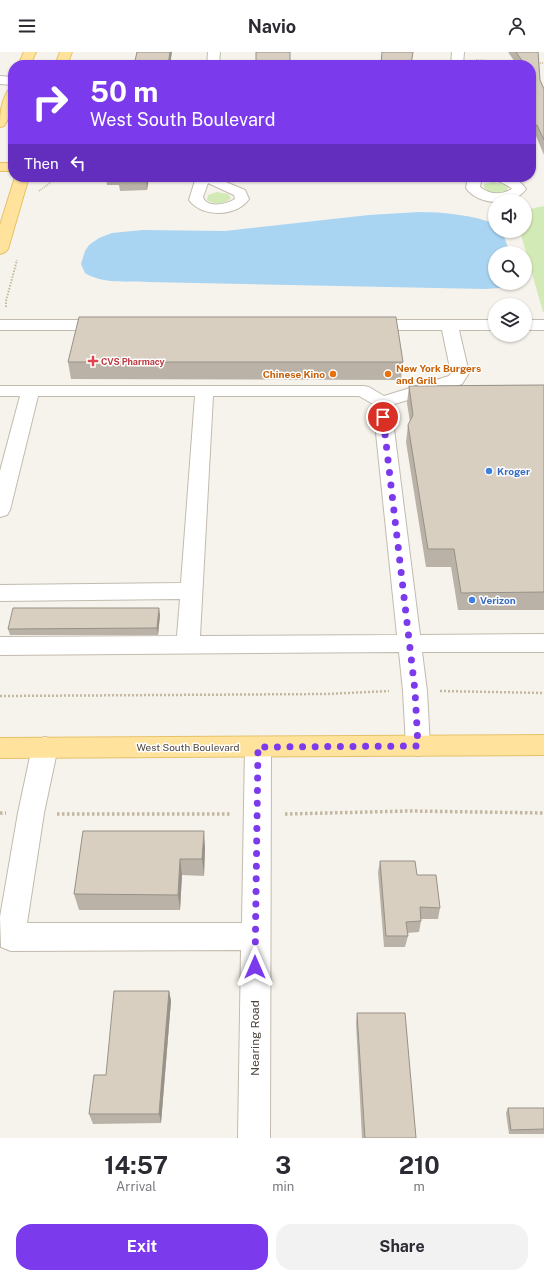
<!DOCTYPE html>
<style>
body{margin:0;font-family:"Public Sans",sans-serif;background:#f2f2f3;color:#2b2b33;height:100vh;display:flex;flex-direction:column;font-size:15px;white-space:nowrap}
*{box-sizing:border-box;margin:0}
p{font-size:13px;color:#7c7c81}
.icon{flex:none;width:22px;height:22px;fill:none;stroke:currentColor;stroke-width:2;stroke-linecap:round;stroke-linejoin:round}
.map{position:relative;height:1086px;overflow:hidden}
.drawer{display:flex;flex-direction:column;background:#fff;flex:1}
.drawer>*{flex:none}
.top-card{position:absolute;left:8px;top:8px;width:528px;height:122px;border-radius:16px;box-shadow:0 1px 3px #0004;background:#7c3aed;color:#fff;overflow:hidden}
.tools{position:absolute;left:488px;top:142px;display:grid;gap:8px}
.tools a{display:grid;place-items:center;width:44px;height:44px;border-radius:50%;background:#fff;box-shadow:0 1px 3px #0004;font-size:20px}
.pin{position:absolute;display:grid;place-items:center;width:34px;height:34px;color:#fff;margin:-17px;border:2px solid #fff;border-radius:50%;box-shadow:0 1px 4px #0007}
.me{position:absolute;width:44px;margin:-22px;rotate:0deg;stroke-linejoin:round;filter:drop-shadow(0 0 3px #0008)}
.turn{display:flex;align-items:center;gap:14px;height:84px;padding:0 16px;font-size:18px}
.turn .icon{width:52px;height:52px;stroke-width:2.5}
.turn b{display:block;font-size:28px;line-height:34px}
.then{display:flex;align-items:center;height:38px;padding:0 16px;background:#0003;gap:8px;font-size:15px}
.eta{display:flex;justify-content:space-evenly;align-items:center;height:68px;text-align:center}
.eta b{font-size:24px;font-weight:700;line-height:28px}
.primary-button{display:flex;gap:8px;margin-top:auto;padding:8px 16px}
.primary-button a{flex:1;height:46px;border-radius:16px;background:#7c3aed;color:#fff;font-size:16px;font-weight:700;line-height:46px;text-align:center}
.primary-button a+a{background:#f2f2f3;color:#2b2b33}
header{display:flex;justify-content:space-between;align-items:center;height:52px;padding:0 16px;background:#fff;font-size:18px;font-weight:700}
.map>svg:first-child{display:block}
</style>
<header><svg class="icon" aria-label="menu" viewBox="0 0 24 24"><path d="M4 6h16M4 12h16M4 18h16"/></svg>Navio<svg class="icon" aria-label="person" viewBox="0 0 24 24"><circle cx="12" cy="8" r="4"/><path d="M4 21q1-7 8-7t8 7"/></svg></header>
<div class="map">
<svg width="544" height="1086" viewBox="0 0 544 1086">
<rect width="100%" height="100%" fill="#f6f3ec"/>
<!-- green -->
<path fill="#d2eab5" d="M493 130 507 133 508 136 507 138C499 142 489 142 484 135V132Z
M217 140 228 142 231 146C225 153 214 153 207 148L208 143Z
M544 154V260H543L520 179H525V158Z"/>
<!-- water -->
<path fill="#a9d4f2" d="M419 160C442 160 474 163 495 172V179H502L510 201H495V231L520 232 513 235 485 237 148 230C128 229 102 232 85 221L81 212 85 199 89 193 99 186 112 181 143 178 225 179 369 163Z"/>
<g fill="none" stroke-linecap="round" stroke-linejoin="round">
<defs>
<path id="minor" d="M208 0H220L219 13H207Z
M452 0H464L463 13H451Z
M0 24 13 25V33L0 32Z
M196 125H217L221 128 245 138 249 147C237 165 202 166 189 148ZM208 131 234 143 235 147C227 152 207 157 203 145Z
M468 125H482L480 135C490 143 501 143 512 137 507 131 498 131 493 125 508 125 517 124 526 137 514 155 478 154 466 136Z
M0 268H106L112 269 114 273 112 277 106 278H0Z
M367 268H495V278H459L469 321 462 332 391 353 420 583 544 582V600H422L427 639 430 694 427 701 418 704 409 701 406 694 403 639 399 600 0 603V585L177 584 180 547 0 549V533L181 531 195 344H38L10 458 7 463 0 465V419L20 344H0V334H363L369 335 384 344 449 324 451 321 442 278H367L361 277 359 273 361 269ZM213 344H359L373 352 397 583 200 584Z
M525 268H544V278H525Z
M45 685 54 688 58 695 44 761 27 871H242L245 695 249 688 258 685 267 688 271 695 270 1086H238L241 898 11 899 1 895 0 865 18 761 32 695 36 688Z"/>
<path id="major" d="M24 0H36L30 13H18Z
M60 0H72L67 13H55Z
M13 36C13 50 12 62 4 74L0 75C0 61 1 49 9 37Z
M0 111H13V119H0Z
M15 125H29L8 197 5 200 0 202V173Z
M544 683V703L0 706V686Z"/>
</defs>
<!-- minor casing -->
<use href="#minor" stroke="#c2bbae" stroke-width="2"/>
<!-- major casing -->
<use href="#major" stroke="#e6c16a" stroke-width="2"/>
<!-- path-far3 -->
<path stroke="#c4b79f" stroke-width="1.5" stroke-dasharray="1 1" stroke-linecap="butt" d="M476 8 517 10
M536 11H544
M39 139 50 131 51 125"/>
<!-- path-far2 -->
<path stroke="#c4b79f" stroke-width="2" stroke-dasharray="1.5 1.5" stroke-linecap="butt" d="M6 255V249L17 208"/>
<!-- path-far1 -->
<path stroke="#c4b79f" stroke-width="2.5" stroke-dasharray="2 2" stroke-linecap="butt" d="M440 639 544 641
M0 644 327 642 389 639"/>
<!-- path -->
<path stroke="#c4b79f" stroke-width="3.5" stroke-dasharray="2.5 2.5" stroke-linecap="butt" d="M0 761H6
M57 762H232
M285 762 410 759 544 761"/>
<!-- minor -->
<use href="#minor" fill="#fff" fill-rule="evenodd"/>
<!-- major -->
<use href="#major" fill="#ffe39c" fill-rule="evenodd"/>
</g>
<!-- wall -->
<path fill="#bab2a6" d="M508 0H538L540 28 544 37V103L536 84H531V13H504H517Z
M106 125H149L147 138 120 139 119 133H107Z
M68 310H403L401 328 71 327Z
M544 333V558H458L451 515H426L406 390 408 373 410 370 407 351 409 334Z
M160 563 158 583H10L8 577Z
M205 795 204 824 182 823 180 858H79L74 842Z
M380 809 417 823 440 856 438 867H421V869L419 880 407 881 408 884 405 895H384L378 820Z
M169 939 171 949 161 1071 93 1072 89 1062 106 1023Z
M357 961 416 1086H362L356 971Z
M508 1056H544V1082H509L506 1061Z"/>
<!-- shaded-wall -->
<path fill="#979187" d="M170 0H172L170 13H168Z
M146 125H149L147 138 146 127Z
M159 556 160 563 158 583 157 576Z
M204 779 205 795 204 824 202 807Z
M180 807 182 823 180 858 178 843Z
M169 939 171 949 161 1071 159 1062Z"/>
<!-- building -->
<path fill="#d8cfc1" stroke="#979187" d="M137 0H170L168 13H134Z
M256 0H290V13H256Z
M382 0H413L411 13H381Z
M516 0H538L540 28 544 37V88L537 73H531V13H525Z
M504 12 520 13H504Z
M119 125H146V127H119Z
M79 265H396L403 310H68Z
M544 333V540L461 541 454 497H428L408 373 413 363 409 334Z
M13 556H159L157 576 8 577Z
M83 779H204L202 807H180L178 843 74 842Z
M380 809H415L417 823H436L440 856 420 855 421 869 406 870 408 884H386Z
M114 939H169L159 1062H89L94 1023H106Z
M357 961H405L416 1086H365Z
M508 1056H544V1077L511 1078Z"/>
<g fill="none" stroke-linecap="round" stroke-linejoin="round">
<!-- route -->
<path stroke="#7c3aed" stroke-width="7" stroke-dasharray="0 12.6" d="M255 915 258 695 418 694 415 639 383 365"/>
</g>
<!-- markers -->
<path fill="#e0444e" stroke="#fff" stroke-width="1.5" d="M91 303h4v4h4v4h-4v4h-4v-4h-4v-4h4z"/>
<g fill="#e8710a" stroke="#fff" stroke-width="1.5">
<circle cx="333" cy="322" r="4"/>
<circle cx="388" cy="322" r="4"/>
</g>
<g fill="#3f7fe0" stroke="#fff" stroke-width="1.5">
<circle cx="489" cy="419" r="4"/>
<circle cx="472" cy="548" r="4"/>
</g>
<g text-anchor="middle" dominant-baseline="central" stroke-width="3" stroke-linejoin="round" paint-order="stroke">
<!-- far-health labels -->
<g font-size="9" font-weight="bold" fill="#be3a42" stroke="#fff" text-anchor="start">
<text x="101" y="309">CVS Pharmacy</text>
</g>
<!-- food labels -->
<g font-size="10" font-weight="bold" fill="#c56008" stroke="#fff" text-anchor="start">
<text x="396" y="316">New York Burgers<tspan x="396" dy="12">and Grill</tspan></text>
<text x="325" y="322" text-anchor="end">Chinese Kino</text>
</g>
<!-- shop labels -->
<g font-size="10" font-weight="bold" fill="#366cbe" stroke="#fff" text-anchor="start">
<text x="497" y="419">Kroger</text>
<text x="480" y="548">Verizon</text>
</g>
<!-- street labels -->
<g font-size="10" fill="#4b4439" stroke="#fff">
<text x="188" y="695">West South Boulevard</text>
</g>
<!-- near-street labels -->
<g font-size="12" fill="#4b4439" stroke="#fff">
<text transform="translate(255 986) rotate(-90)">Nearing Road</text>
</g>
</g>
</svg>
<div class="tools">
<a><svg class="icon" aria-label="sound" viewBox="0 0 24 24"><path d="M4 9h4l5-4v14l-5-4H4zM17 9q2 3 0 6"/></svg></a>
<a><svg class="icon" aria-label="search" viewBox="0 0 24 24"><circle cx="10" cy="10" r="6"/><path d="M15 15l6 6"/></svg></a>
<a><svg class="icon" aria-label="layers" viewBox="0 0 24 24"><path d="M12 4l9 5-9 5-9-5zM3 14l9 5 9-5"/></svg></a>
</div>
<div class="pin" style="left:383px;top:365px;background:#d93025"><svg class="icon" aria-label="arrive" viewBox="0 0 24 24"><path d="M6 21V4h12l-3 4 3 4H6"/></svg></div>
<svg class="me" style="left:255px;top:915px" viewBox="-20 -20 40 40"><path d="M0-17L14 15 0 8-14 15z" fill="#7c3aed" stroke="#fff" stroke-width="4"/></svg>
<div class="top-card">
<div class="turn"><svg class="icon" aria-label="right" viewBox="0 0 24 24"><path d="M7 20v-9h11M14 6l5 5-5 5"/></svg><div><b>50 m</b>West South Boulevard</div></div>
<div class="then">Then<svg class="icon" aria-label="left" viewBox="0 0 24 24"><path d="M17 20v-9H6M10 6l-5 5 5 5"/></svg></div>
</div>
</div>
<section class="drawer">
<div class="eta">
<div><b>14:57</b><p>Arrival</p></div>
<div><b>3</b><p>min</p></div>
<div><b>210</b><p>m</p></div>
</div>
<div class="primary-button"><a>Exit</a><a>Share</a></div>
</section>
